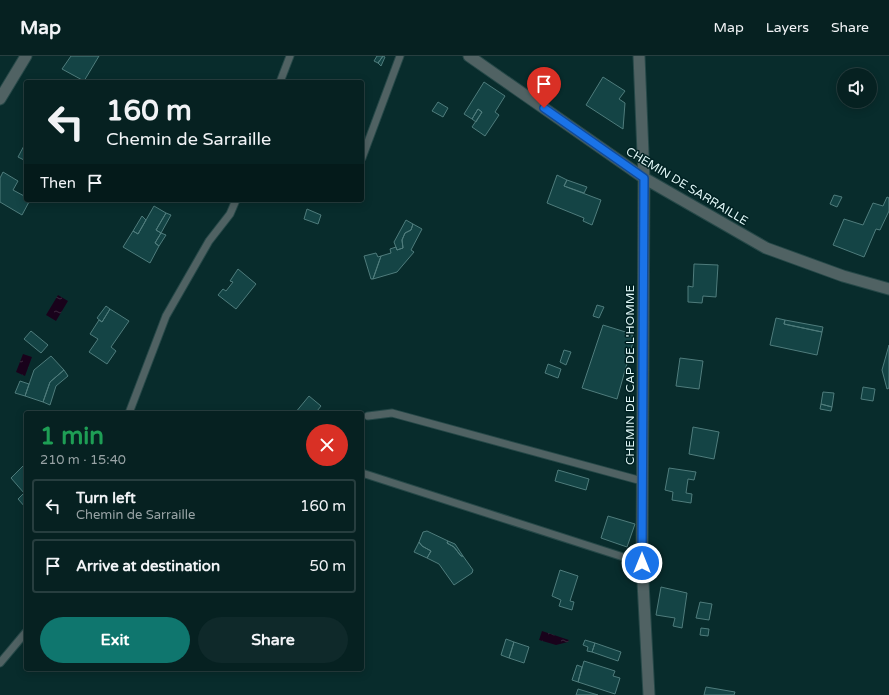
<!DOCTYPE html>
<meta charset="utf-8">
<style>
body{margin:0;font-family:"Varela Round",sans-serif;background:#0f292a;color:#f1f3f6;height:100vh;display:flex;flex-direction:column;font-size:15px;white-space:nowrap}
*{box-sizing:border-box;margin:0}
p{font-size:13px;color:#98a3a5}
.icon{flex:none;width:22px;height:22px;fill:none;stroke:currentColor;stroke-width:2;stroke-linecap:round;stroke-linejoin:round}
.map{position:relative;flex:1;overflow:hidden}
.side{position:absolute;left:24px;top:355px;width:340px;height:260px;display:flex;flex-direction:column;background:#062121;border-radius:4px;box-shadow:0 2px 10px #0003,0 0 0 1px #273e3f}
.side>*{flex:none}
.banner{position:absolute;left:24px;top:24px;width:340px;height:122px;border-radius:4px;box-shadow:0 2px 10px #0003,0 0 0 1px #273e3f;background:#062121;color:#f1f3f6;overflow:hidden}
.tools{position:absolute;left:837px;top:12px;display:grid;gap:8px}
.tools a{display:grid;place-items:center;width:40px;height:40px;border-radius:50%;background:#062121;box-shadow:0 2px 10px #0003,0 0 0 1px #273e3f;font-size:20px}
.pin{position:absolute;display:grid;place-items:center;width:34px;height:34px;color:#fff;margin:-41px -17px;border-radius:50% 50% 50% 0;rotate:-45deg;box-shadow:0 0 4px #0007}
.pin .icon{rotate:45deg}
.me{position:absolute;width:44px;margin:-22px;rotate:0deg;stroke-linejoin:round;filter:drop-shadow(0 0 3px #0008)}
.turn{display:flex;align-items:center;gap:14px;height:84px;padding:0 16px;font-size:18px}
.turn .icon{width:52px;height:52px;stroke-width:2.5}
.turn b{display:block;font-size:28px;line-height:34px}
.then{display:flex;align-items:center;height:38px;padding:0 16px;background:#0003;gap:8px;font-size:15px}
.round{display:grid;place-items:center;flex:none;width:42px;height:42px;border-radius:21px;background:#0f292a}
.overview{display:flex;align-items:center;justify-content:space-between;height:68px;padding:0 16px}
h1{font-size:24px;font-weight:700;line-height:30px;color:#1e9e55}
.button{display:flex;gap:8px;margin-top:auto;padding:8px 16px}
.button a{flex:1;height:46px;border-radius:24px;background:#0f766e;color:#fff;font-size:16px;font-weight:700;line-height:46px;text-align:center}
.button a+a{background:#0f292a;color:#f1f3f6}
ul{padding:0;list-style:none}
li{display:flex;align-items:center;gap:12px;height:54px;margin:0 8px 6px;padding:0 8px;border:2px solid #273e3f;border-radius:4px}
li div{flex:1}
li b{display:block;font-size:15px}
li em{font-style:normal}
header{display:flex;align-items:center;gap:24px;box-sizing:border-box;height:56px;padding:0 20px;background:#062121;border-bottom:1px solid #273e3f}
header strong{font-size:19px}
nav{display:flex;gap:22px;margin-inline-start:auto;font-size:14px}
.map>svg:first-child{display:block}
</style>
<header>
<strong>Map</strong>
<nav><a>Map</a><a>Layers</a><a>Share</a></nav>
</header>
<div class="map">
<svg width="889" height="639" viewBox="0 0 889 639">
<defs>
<pattern id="water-ripples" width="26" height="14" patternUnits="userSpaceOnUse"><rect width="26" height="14" fill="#19021b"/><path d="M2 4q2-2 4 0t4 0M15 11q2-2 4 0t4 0" fill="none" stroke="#3a283d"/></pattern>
</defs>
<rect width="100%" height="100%" fill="#082c2c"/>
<!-- water -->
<path fill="url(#water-ripples)" d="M58 239 68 245 56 265 46 259Z
M23 298 32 301 25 320 16 316Z
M542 575 569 584 568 586 556 589 539 584Z"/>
<!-- building -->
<path fill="#144445" stroke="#4f7c7c" d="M71 0H99L84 25 62 13Z
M377 0H383L378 7 374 5Z
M383 0 385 1 381 10 378 7Z
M603 21 625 35 619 43 625 47 623 73 586 49Z
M484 26 505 40 495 56 499 59 485 80 472 71 482 56 478 53 472 63 464 58Z
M438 46 448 52 443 61 432 55Z
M478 53 482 56 476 66 472 63Z
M26 86V105L18 101Z
M3 116 18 125 13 134 26 141V144H30L22 159 0 146V122Z
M557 119 567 124 564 130 601 144 592 169 583 165 584 162 547 147Z
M567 124 587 131 584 137 564 130Z
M834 139 842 141 837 151 830 148Z
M887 141 889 142V155L880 174 876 173 864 201 833 189 844 163 863 169 873 147 883 150Z
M154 150 166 157 156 174 161 177 155 187 159 190 150 207 123 191 133 175 138 178Z
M307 153 321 159 318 168 304 163Z
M166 157 171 159 161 177 156 174Z
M142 160 146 164 138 178 133 175Z
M406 164 413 168 411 174 405 177 402 184 403 192 397 194 394 186Z
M413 168 422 173 411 194 414 196 397 216 373 223 381 200 391 197 390 193 396 191 397 194 403 192 402 184 405 177 411 174Z
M161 177 166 179 159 190 155 187Z
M376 197 378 201 381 200 373 223H371L364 200Z
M694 208 718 209 716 241 703 240 702 247 688 246V230L693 231Z
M238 213 256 228 236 253 218 239 223 233 226 235 233 226 230 225Z
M597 249 604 251 599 262 593 260Z
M106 250 110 253 102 266 97 262Z
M110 253 129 265 111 291 116 295 107 308 89 296 98 283 90 278 99 264 102 266Z
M776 262 785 264 784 268 822 276 817 299 770 289Z
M785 264 823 271 822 276 784 268Z
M603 269 632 278 633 286 617 343 582 332Z
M31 275 48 289 41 297 24 283Z
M889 289V332L887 333 882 314Z
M564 294 571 296 566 309 560 306Z
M51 300 64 314 50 326 43 346 25 340 34 314Z
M680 302 703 305 699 333 676 330Z
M548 308 561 313 558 322 545 317Z
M64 314 68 320 56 330 50 349 43 346 50 326Z
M20 325 29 328 25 340 15 337Z
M863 331 875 333 873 345 861 343Z
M823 336 834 337 832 351 821 348Z
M309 340 321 350 317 355 319 357H295Z
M821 348 832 351 831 355 820 353Z
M693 371 719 376 714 403 689 398Z
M26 407V452L18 443 24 437 11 422Z
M669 412 696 416 694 424 688 423 686 437 692 438 691 447 672 444 673 436 665 434Z
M558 414 589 423 586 434 555 425Z
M608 460 635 468 627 491 601 482Z
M427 475 448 485 447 487 454 491 461 500H463L473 514 472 517 454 529 439 508 427 502 431 495 422 490 419 486 423 476Z
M448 485 455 488 463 500H461L454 491 447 487Z
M419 486 422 490 431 495 427 502 414 496Z
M560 514 578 520 570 545 574 546 572 554 559 550 561 544 552 540Z
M661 531 687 537 682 572 673 570 675 562 656 559Z
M700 546 712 548 709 564 696 562Z
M701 572 709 573 708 580 700 579Z
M506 583 514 586 509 602 501 599Z
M585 584 595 587 592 596 587 595 588 591 583 589Z
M514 586 529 591 524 607 509 602Z
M595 587 621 596 618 605 592 596Z
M584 605 615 615 613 620 620 622 615 638 578 626Z
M577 609 582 611 578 626 572 624Z
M706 631 735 636 734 639H704Z
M578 633 598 639H576Z"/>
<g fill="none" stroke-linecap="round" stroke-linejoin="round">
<defs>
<path id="service" d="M280 26 290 0
M362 102 400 0
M129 357 166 260 209 185 230 158 236 144
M368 360 392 357 642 425
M362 417 642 507
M0 607 26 576"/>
<path id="minor" d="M469 0 644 122 766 192 843 220 889 233
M639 0 644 122 642 507 649 639
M0 43 26 0"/>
</defs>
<!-- service casing -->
<use href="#service" stroke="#264848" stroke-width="9"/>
<!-- minor casing -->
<use href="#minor" stroke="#264848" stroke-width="13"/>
<!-- service -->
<use href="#service" stroke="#506263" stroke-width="7"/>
<!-- minor -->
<use href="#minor" stroke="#506263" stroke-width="11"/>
</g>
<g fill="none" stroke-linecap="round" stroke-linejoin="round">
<defs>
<path id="route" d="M544 52 644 122 642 507"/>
</defs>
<!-- route casing -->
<use href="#route" stroke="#114b97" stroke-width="10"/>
<!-- route -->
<use href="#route" stroke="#1a73e8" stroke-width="7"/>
</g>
<g text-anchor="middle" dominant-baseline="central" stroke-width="3" stroke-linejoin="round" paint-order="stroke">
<!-- street labels -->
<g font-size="12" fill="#e0f7f7" stroke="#002223">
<text transform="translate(687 130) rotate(31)">CHEMIN DE SARRAILLE</text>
<text transform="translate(630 319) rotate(-90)">CHEMIN DE CAP DE L'HOMME</text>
</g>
</g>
</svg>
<div class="tools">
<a><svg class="icon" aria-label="sound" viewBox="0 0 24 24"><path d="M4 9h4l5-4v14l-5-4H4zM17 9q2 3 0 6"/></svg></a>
</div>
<div class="pin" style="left:544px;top:52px;background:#d93025"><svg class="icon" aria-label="arrive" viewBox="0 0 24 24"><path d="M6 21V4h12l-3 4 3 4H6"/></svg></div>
<svg class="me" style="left:642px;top:507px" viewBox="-20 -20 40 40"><circle r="17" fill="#1a73e8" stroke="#fff" stroke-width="3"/><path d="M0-11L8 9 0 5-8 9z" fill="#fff"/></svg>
<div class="banner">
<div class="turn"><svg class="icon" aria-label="left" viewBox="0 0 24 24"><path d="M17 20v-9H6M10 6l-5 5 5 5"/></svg><div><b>160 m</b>Chemin de Sarraille</div></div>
<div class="then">Then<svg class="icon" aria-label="arrive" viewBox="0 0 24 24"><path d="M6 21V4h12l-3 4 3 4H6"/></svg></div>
</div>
<section class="side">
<div class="overview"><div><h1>1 min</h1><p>210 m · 15:40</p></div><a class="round" style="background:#d93025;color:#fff"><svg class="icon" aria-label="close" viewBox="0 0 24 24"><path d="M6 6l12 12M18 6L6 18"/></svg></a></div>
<ul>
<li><svg class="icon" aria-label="left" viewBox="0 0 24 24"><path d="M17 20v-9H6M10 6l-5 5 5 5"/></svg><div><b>Turn left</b><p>Chemin de Sarraille</p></div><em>160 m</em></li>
<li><svg class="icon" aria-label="arrive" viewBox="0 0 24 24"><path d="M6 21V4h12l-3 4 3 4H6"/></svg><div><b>Arrive at destination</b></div><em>50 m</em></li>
</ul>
<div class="button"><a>Exit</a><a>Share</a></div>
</section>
</div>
